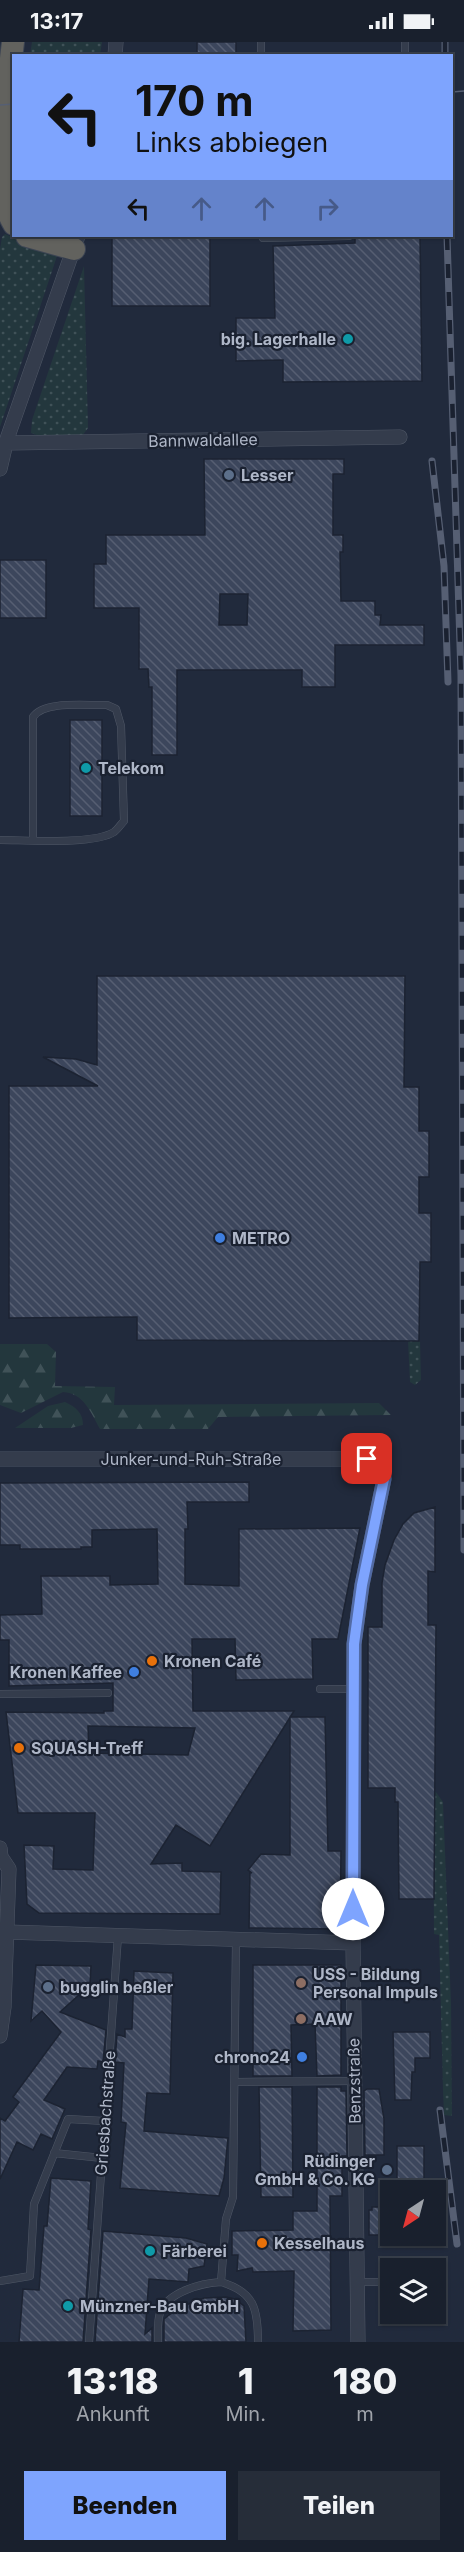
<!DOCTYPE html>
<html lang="de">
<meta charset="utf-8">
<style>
body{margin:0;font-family:Inter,sans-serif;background:#262d39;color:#f1f3f6;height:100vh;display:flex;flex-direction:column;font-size:22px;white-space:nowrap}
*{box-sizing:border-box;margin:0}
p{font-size:20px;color:#9fa3aa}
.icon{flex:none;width:33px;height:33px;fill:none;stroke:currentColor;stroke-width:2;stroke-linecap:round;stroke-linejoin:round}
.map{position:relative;height:2300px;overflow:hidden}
.panel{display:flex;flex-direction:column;background:#19202d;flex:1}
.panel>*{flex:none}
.guide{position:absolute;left:12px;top:12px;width:441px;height:183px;border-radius:0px;box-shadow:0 2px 4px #0004,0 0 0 2px #373e49;background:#7ea4fe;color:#111;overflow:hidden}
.needle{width:39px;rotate:216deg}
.controls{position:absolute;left:380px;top:2138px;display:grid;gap:12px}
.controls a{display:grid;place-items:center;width:66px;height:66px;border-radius:0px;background:#19202d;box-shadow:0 2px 4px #0004,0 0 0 2px #373e49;font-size:30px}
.pin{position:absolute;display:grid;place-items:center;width:51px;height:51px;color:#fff;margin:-26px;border-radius:12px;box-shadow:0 3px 9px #0006}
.me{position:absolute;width:66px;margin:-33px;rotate:0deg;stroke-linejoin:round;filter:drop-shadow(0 0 4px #0008)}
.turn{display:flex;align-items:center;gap:21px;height:126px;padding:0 24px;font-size:27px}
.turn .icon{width:78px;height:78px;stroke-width:2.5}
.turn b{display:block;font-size:42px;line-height:51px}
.lanes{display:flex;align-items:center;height:57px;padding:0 24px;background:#0003;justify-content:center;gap:30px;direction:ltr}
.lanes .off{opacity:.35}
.eta{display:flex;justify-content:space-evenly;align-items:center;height:102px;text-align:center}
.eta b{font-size:36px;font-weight:800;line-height:42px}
.primary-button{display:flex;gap:12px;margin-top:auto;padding:12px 24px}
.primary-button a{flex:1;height:69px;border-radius:0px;background:#7ea4fe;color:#111;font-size:24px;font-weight:800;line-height:69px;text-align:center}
.primary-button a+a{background:#262d39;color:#f1f3f6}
.status{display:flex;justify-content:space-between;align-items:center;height:42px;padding:0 30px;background:#19202d;direction:ltr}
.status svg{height:16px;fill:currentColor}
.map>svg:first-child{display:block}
</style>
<div class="status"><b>13:17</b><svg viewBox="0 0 49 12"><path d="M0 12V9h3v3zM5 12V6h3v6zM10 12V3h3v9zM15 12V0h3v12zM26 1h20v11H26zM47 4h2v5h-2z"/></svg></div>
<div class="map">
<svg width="464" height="2300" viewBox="0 0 464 2300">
<defs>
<pattern id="grass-dots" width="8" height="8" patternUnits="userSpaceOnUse" patternTransform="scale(1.5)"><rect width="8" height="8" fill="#23373d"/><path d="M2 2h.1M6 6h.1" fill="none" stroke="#405258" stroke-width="1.8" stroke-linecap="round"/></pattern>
<pattern id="forest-firs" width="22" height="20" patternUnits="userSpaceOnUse" patternTransform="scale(1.5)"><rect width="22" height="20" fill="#23373d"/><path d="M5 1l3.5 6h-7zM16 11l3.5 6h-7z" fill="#405258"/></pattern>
<pattern id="building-back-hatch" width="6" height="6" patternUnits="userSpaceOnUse" patternTransform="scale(1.5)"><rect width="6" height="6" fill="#3c465c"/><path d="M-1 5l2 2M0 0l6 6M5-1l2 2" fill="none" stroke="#565e72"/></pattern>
</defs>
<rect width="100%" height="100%" fill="#212a3c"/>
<!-- grass -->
<path fill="url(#grass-dots)" d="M32 0H102L100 13H30Z
M5 192 57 214 0 385V207L2 195Z
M84 224 88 386 82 394C65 395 47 398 31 391L32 378Z
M408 1298H420L421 1338 415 1343 410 1340Z
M433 1746 443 1760 451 1961 452 2074 444 2073 443 2048 439 1893 434 1892Z"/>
<!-- forest -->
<path fill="url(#forest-firs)" d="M0 1302H47L56 1310 55 1344 115 1345 114 1363 379 1361 391 1373 218 1375 208 1387H100C91 1371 84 1351 63 1350L21 1371 0 1363Z
M65 1360C76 1365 83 1371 83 1383L71 1386H15L48 1364Z"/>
<!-- building -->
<path fill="url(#building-back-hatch)" stroke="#1c2332" stroke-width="1.5" fill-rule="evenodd" d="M197 0H236V14H197Z
M112 194H210V264H112Z
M355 194H420L422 339 283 340V318L236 319V276H275L273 204 355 201Z
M204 417H344V432H333V493H343V510H340L341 559H375V573H381L380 583H424V603H335V645H302V628H177V713H152V645H149L148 627H139V566H94V522H106V493H205ZM220 552H248L247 583H219Z
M0 518H46V576H0Z
M70 678H102V774H70Z
M97 934H405L404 1045H419V1089H429V1135H419V1171H431V1220H420L419 1299 137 1298V1275L9 1276V1044H98L43 1015 76 1017 97 1023Z
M249 1440V1460H187L188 1487H185V1542L239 1544V1487L360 1486 338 1597H312L313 1637 236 1638 235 1597H192L193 1669H294L210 1804 176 1783 151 1822 182 1821V1829L221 1830 220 1872 39 1871 27 1862 24 1803 54 1804 53 1827 93 1828 95 1771H18L6 1670 104 1671V1669H113V1641L9 1644V1598H0V1573L42 1572 41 1534H110V1543L158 1542 157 1487 92 1488V1505H81V1507H20V1503H0V1441ZM88 1684 195 1686 188 1713 89 1711Z
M435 1465V1530L428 1529V1583H436L434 1857H399L398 1760H395V1746H368V1585H382V1541L385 1523 394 1498 403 1482 414 1471Z
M290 1675H325L328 1809H341L340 1887 249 1886 250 1830 252 1831 248 1828 261 1812 290 1813Z
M36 1923 91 1924 90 1943 60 1970 106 1988 103 2020 98 2019 97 2027 67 2025 44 2058 65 2067 52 2097 41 2092 33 2108 17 2100 0 2137V2076L5 2079 19 2060 13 2055 61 1990 42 1969 31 1979Z
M253 1923H341V2033L317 2034 315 1982 291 1983 292 2034H253Z
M134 1929 173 1931 170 2052 147 2051 144 2089 228 2096 224 2136 219 2154 120 2146 126 2081 121 2080 124 2021 115 2020 117 1992 125 1995V1987H132Z
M393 1990H430V2016H415V2030H412L411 2058H395Z
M259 2045H292L293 2155H261Z
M317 2045H341V2049H346L347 2114H342V2154H330L331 2288 293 2289 294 2229 253 2230 252 2226 237 2229 238 2213H232V2189L293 2188V2169H317Z
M367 2047H379L384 2077V2113H365L364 2049Z
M397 2104H424V2148H397Z
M51 2136 91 2139 88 2187 91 2188 83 2300H19L23 2247 39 2248 44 2184H47Z
M372 2165H390V2193H369V2168H372Z
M103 2189 186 2196 207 2202 204 2224 189 2227 188 2240 149 2237 145 2292 152 2286V2300H95Z
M226 2255 235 2257 244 2264 246 2300H164V2277L178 2266 204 2256Z"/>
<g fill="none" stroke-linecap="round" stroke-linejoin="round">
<defs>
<path id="service" d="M261 14V0
M405 14V0
M263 196 349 194
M0 798C26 798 94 803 114 790 118 787 121 782 124 779L121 684 116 667 107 663C88 664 44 658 33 675V798
M320 1647H354
M0 1652 108 1651
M236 2040 354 2039
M54 2111 102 2116
M0 2239 30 2234 34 2162 68 2077 104 2079
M221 2240C255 2250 258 2268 258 2300
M357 2240H376
M89 2300 118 1894
M158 2300C158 2291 157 2280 160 2271 167 2250 202 2241 221 2240L226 2177 233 2155 236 1898"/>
<path id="minor" d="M115 14 116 0
M6 401 400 395
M0 427 7 397 78 194
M0 1417H367L382 1422 384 1437 362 1543 354 1602 353 1901 358 2300
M0 1806 1 1815 9 1827 4 1965 0 1994
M7 1890 353 1901"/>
<path id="trunk" d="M4 77C7 91 11 107 10 121 9 144 0 160 14 182
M2 91 13 0
M27 194 74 207"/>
</defs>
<!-- service casing -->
<use href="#service" stroke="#4f5766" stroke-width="8"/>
<!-- minor casing -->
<use href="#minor" stroke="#4f5766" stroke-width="15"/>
<!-- trunk casing -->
<use href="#trunk" stroke="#3c4453" stroke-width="24"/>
<!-- service -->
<use href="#service" stroke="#343c4c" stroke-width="7"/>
<!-- minor -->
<use href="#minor" stroke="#343c4c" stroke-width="14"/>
<!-- trunk -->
<use href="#trunk" stroke="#62625e" stroke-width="22"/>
<!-- tram -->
<path stroke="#565f73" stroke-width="1.5" d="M452 50 464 49
M0 63 14 62"/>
<defs>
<path id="rail" d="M445 0V14
M447 194 461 634 464 1508
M432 419 444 524 448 640
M440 2068 457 2202"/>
</defs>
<!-- rail casing -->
<use href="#rail" stroke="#565f73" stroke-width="7"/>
<!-- rail -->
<use href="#rail" stroke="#1a2130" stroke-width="4.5" stroke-dasharray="14" stroke-linecap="butt"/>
</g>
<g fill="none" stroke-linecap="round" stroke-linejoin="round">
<defs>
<path id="route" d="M353 1867 354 1602 362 1543 384 1437 382 1422 367 1417"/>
</defs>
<!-- route casing -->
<use href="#route" stroke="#526ba5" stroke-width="15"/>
<!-- route -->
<use href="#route" stroke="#7ea4fe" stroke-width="10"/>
</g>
<!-- markers -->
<g fill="#0f9aa8" stroke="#1a2130" stroke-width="2">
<circle cx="348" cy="297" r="6"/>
<circle cx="86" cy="726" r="6"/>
<circle cx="150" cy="2209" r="6"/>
<circle cx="68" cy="2264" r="6"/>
</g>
<g fill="#5c6f8a" stroke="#1a2130" stroke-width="2">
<circle cx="229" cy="433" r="6"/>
<circle cx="48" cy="1945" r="6"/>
<circle cx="387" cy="2128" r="6"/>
</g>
<g fill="#3f7fe0" stroke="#1a2130" stroke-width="2">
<circle cx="220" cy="1196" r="6"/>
<circle cx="134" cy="1630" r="6"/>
<circle cx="302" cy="2015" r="6"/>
</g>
<g fill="#e8710a" stroke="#1a2130" stroke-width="2">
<circle cx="152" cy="1619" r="6"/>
<circle cx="19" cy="1706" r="6"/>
<circle cx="262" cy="2201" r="6"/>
</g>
<g fill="#8d6e63" stroke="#1a2130" stroke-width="2">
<circle cx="301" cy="1941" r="6"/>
<circle cx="301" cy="1977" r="6"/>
</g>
<g text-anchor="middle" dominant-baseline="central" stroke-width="4.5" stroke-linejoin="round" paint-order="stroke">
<!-- poi labels -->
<g font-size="16" font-weight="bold" fill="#afb7c8" stroke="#1a2130" text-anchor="start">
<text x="336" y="297" text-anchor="end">big. Lagerhalle</text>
<text x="241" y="433">Lesser</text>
<text x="98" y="726">Telekom</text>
<text x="232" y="1196">METRO</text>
<text x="164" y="1619">Kronen Café</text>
<text x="122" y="1630" text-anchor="end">Kronen Kaffee</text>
<text x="31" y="1706">SQUASH-Treff</text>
<text x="313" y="1932">USS - Bildung<tspan x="313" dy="18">Personal Impuls</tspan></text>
<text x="60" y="1945">bugglin beßler</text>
<text x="313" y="1977">AAW</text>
<text x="290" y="2015" text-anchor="end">chrono24</text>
<text x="375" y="2119" text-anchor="end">Rüdinger<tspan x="375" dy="18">GmbH &amp; Co. KG</tspan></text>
<text x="274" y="2201">Kesselhaus</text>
<text x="162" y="2209">Färberei</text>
<text x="80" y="2264">Münzner-Bau GmbH</text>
</g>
<!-- street labels -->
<g font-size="16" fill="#afb7c8" stroke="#1a2130">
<text transform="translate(203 398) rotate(-1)">Bannwaldallee</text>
<text x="191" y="1417">Junker-und-Ruh-Straße</text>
<text transform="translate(354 2039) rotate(-91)">Benzstraße</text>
<text transform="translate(105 2071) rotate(-86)">Griesbachstraße</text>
</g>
</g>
</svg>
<div class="controls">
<a><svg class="needle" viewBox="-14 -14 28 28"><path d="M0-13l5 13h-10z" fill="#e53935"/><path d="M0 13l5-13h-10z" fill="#9fa3aa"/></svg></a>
<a><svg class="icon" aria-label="layers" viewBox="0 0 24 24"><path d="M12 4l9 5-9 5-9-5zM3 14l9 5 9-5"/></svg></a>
</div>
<div class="pin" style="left:367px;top:1417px;background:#d93025"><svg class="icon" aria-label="arrive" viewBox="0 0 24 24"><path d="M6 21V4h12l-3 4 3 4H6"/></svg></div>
<svg class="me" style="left:353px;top:1867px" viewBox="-20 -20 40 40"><circle r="19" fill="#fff"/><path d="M0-13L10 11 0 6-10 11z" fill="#7ea4fe"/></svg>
<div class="guide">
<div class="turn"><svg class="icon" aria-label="left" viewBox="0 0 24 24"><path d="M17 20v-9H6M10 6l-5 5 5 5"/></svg><div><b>170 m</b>Links abbiegen</div></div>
<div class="lanes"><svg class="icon" aria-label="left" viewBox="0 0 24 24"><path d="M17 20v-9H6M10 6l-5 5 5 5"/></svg><svg class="icon off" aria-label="ahead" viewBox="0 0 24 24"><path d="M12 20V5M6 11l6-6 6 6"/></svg><svg class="icon off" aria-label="ahead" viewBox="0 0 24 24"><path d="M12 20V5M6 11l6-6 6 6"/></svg><svg class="icon off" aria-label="right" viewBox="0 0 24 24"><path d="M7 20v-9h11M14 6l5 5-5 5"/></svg></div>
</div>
</div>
<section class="panel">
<div class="eta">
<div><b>13:18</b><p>Ankunft</p></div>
<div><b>1</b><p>Min.</p></div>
<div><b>180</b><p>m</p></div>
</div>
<div class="primary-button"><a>Beenden</a><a>Teilen</a></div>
</section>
